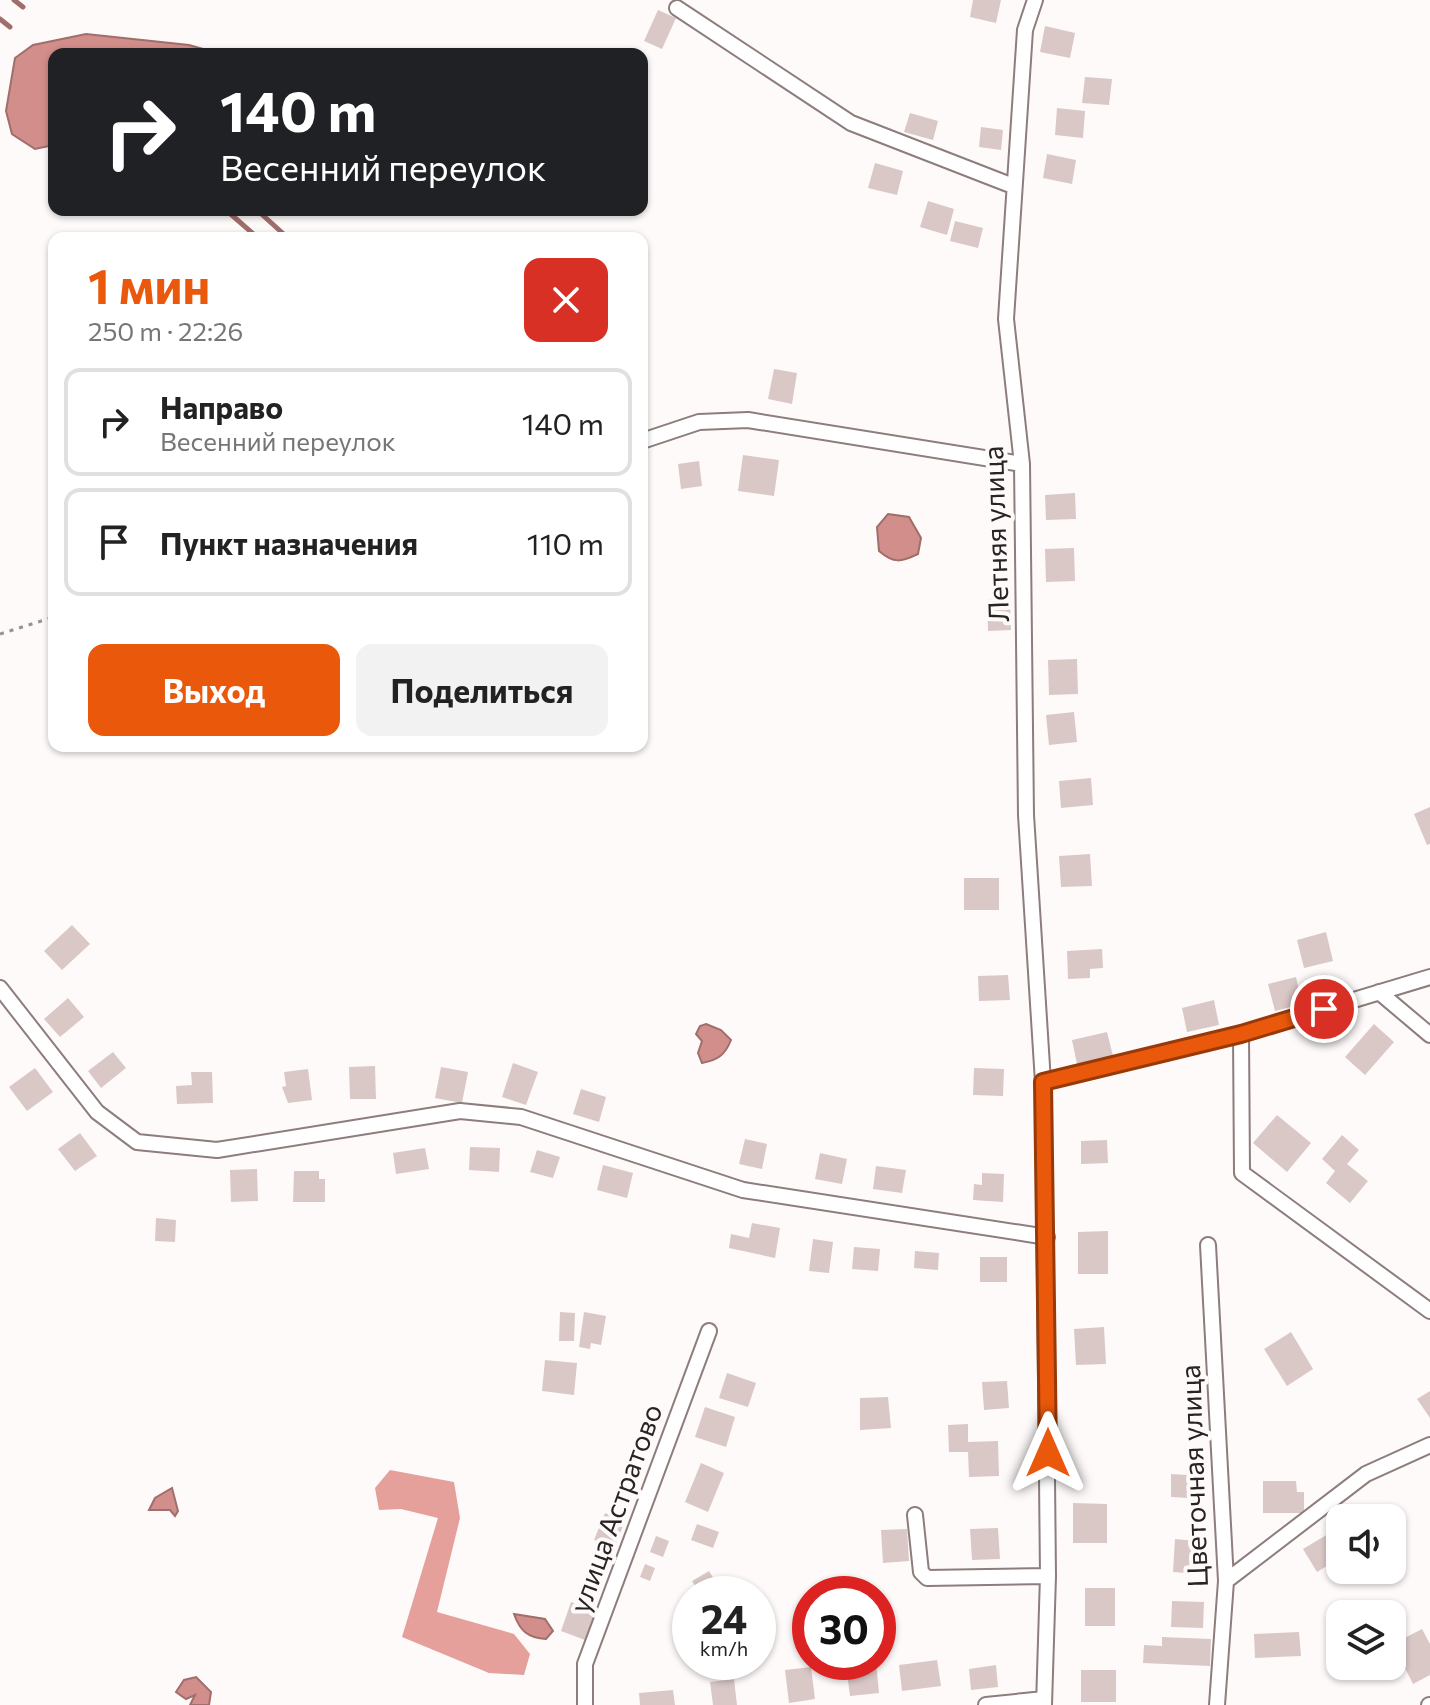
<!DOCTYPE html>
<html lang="ru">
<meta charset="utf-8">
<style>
body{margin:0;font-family:Commissioner,sans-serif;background:#f2f2f2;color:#222;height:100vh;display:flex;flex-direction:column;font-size:30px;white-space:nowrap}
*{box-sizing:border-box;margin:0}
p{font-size:26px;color:#767676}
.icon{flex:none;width:44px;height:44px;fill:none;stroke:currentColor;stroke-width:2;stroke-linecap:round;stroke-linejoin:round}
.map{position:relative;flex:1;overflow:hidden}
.details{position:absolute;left:48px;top:232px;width:600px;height:520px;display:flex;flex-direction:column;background:#fff;border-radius:16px;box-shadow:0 2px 6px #0004}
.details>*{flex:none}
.top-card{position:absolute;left:48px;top:48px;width:600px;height:168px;border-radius:16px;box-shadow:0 2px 6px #0004;background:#202124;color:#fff;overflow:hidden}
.controls{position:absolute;left:1326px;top:1504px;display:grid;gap:16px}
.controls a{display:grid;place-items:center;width:80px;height:80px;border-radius:16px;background:#fff;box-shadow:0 2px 6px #0004;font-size:40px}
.speed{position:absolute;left:672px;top:1576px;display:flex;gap:16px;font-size:40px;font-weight:700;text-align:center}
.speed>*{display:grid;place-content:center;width:104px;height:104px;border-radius:50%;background:#fff;box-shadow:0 2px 6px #0004;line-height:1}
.speed small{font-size:20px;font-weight:400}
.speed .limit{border:12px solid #d22;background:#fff;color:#111}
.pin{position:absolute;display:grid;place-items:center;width:68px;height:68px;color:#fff;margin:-34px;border:4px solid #fff;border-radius:50%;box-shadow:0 2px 8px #0007}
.me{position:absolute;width:88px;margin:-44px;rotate:0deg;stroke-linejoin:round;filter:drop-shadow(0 0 6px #0008)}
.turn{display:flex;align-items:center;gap:28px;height:168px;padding:0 40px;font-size:36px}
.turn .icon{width:104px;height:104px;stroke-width:2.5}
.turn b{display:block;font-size:56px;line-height:68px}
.round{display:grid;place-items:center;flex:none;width:84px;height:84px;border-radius:16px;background:#f2f2f2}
.overview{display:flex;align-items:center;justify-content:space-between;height:136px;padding:0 40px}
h1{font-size:48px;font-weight:700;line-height:60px;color:#ea580c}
.cta{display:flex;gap:16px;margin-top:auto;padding:16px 40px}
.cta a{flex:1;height:92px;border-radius:16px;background:#ea580c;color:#fff;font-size:32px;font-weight:700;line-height:92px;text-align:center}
.cta a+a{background:#f2f2f2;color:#222}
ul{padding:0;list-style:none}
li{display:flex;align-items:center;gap:24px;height:108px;margin:0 16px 12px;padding:0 24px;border:4px solid #e0e0e0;border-radius:16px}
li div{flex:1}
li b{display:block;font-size:30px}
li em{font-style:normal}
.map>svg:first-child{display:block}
</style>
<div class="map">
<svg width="1430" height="1705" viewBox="0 0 1430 1705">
<rect width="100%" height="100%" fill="#fefafa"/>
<!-- forest -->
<path fill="#e5a09c" d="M390 1470 454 1482 460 1518 437 1612 514 1634 530 1654 524 1675 489 1673 402 1637 438 1518 401 1509 379 1510 375 1488Z"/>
<!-- water -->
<path fill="#d28e8a" stroke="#a06e6b" stroke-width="2" d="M86 34 189 45 221 54H54V145L35 149 12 134 6 111 15 58 33 45Z
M888 514 909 517 921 538 918 554C901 562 894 564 879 551L877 527Z
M706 1024 721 1030 731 1040C725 1055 718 1060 702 1063L698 1053 702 1041 696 1034 700 1026Z
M172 1488 178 1511 175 1516 170 1510H149L155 1498Z
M514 1614 545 1619 553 1631 546 1639C528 1638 520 1631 514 1614Z
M196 1677 211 1692 209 1705H190L195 1695 186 1699 176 1692 184 1680Z"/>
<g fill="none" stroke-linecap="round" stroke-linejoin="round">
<!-- stream -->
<path stroke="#a06e6b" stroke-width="5" d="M14 0 23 7
M0 19 10 27
M226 210 258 238
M257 210 288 238"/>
</g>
<!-- building -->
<path fill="#dac8c7" d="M973 0H1001L996 23 970 17Z
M658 10 676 18 662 49 644 41Z
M1045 26 1075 33 1070 58 1040 52Z
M1085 77 1112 79 1109 105 1082 103Z
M1057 108 1085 111 1083 138 1055 135Z
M910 113 938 121 933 140 904 132Z
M981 127 1003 130 1001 150 979 147Z
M1047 154 1076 160 1072 184 1043 178Z
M875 163 903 171 897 195 868 188Z
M928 201 954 209 947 235 920 227Z
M955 221 983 228 978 248 950 241Z
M774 369 797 373 792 404 768 399Z
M743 455 779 460 774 496 738 491Z
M699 461 702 486 681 489 678 464Z
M1075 493 1076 519 1046 520 1045 495Z
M1074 548 1075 581 1046 582 1045 549Z
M1010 599 1011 630 988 631 987 600Z
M1077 659 1078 694 1049 695 1048 660Z
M1074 712 1077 742 1049 745 1046 715Z
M1091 778 1093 805 1061 808 1059 781Z
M1430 807V844L1427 845 1414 814Z
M1090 854 1092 886 1061 887 1059 856Z
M964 878H999V910H964Z
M72 925 90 944 62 970 44 951Z
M1326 932 1333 961 1304 968 1297 940Z
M1102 949 1103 968 1090 969V978L1068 979 1067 951Z
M1008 975 1010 1000 979 1001 978 976Z
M1296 977 1302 1004 1275 1011 1268 984Z
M68 998 84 1017 60 1037 44 1019Z
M1214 1000 1219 1025 1187 1032 1182 1008Z
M1374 1024 1394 1042 1365 1075 1345 1057Z
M1107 1032 1113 1056 1077 1064 1072 1040Z
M113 1052 126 1068 101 1088 88 1071Z
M513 1063 538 1072 526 1105 502 1097Z
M375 1066 376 1099H350L349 1067Z
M441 1067 468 1072 462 1103 435 1098Z
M35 1068 53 1092 27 1111 9 1087Z
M974 1068 1004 1069 1003 1096 973 1095Z
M308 1069 312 1100 288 1103 282 1087 286 1086 284 1072Z
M191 1072H212L213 1103 177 1104 176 1086 192 1085Z
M581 1089 606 1097 599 1122 573 1114Z
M1277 1115 1311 1143 1287 1172 1253 1143Z
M80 1133 97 1156 75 1171 58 1149Z
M1342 1135 1359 1150 1347 1164 1368 1181 1350 1203 1326 1183 1335 1171 1322 1159Z
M745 1139 767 1144 762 1169 739 1164Z
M1107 1140 1108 1163 1081 1164V1141Z
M470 1147 500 1148 499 1172 469 1170Z
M425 1148 429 1169 396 1174 393 1153Z
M537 1150 560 1157 553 1178 530 1172Z
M820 1153 847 1159 842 1184 815 1179Z
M603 1165 633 1173 627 1198 597 1190Z
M876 1166 906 1170 902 1193 873 1189Z
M257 1169 258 1201 231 1202 230 1170Z
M294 1171H319V1179H325V1202H293Z
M982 1173 1004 1174 1003 1202 973 1200 974 1184 982 1185Z
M156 1218 176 1220 175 1242 155 1241Z
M752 1223 780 1228 775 1258 729 1248 731 1234 749 1238Z
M1108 1231V1274H1078V1232Z
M813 1239 833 1242 829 1273 809 1271Z
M854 1247 880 1249 878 1271 852 1269Z
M915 1251 939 1253 938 1270 914 1268Z
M980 1257H1007V1282H980Z
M560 1312 575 1313 574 1341H559Z
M584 1312 606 1316 601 1345 591 1343 590 1349 579 1347Z
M1104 1327 1106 1364 1076 1365 1074 1329Z
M1291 1332 1313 1369 1287 1386 1264 1349Z
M545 1360 577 1363 574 1395 542 1391Z
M727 1373 756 1383 748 1407 719 1398Z
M1007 1381 1009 1408 984 1410 982 1382Z
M1430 1391V1418L1417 1399Z
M888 1397 891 1428 860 1430V1398Z
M705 1407 735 1417 726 1447 695 1437Z
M968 1424V1442L998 1441 999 1476 969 1477 968 1452H949L948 1425Z
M701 1463 724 1473 708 1512 685 1502Z
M1171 1474 1206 1476 1205 1499 1171 1497Z
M1263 1481H1296L1297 1492H1304V1513H1263Z
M1073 1503 1107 1504V1543H1073Z
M605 1513 625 1521 614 1548 594 1540Z
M697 1524 719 1532 713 1548 691 1540Z
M998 1528 1000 1559 972 1560 970 1529Z
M907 1529 909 1561 883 1563 881 1530Z
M1333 1531 1340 1543V1558L1317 1572 1303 1549Z
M656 1536 669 1541 663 1557 650 1552Z
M1175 1539 1205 1542 1203 1574 1173 1572Z
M645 1564 655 1568 650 1581 640 1577Z
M709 1571 717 1584 700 1594 692 1581Z
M1085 1588H1115V1626H1085Z
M1172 1601 1204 1602 1203 1628 1171 1627Z
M571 1602 596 1611 585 1640 561 1631Z
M1422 1629 1430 1644V1675L1413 1684 1393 1644Z
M1299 1632 1301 1656 1255 1658 1254 1634Z
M1162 1637 1211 1639 1210 1666 1143 1663 1144 1645 1162 1646Z
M937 1660 941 1686 902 1691 899 1665Z
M876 1662 879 1693 850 1696 846 1665Z
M996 1665 998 1687 971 1690 969 1669Z
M811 1667 815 1699 789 1703 785 1670Z
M1081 1670H1116V1702H1081Z
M734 1679 737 1705H713L710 1682Z
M673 1690 675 1705H640L639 1693Z"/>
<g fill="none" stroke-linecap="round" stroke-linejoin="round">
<defs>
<path id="street" d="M1035 0 1025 30 1006 319 1022 464 1026 815 1043 1082 1048 1576 1044 1705
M677 8 851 123 1013 186
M642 441 699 422 748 420 1022 464
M0 988 97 1112 137 1142 217 1150 460 1111 521 1117 743 1190 1047 1237
M1379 992 1430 1035
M1241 1034 1242 1173 1430 1311
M1043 1082 1241 1034 1430 977
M1208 1245 1226 1581 1217 1705
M915 1515 921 1572 927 1578 1048 1576
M1226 1581 1366 1474 1430 1445
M585 1705V1664L709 1331
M986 1705 1044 1699
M1429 1705H1430"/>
</defs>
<!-- street casing -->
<use href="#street" stroke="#8d7d7c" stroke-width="18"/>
<!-- path -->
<path stroke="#989292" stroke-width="3" stroke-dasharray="4 6" stroke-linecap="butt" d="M0 634 54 617"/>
<!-- street -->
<use href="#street" stroke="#fff" stroke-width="14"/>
</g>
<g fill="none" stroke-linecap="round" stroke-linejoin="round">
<defs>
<path id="route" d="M1048 1453 1043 1082 1241 1034 1324 1009"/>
</defs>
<!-- route casing -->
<use href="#route" stroke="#983908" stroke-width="20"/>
<!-- route -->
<use href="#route" stroke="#ea580c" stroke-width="14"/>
</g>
<g text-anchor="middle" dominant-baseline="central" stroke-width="8" stroke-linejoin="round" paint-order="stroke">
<!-- street labels -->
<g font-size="28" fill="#2a2323" stroke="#fefafa">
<text transform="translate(995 534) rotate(-92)">Летняя улица</text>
<text transform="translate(1193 1476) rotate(-92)">Цветочная улица</text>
<text transform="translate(615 1508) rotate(-70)">улица Астратово</text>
</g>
</g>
</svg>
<div class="controls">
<a><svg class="icon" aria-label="sound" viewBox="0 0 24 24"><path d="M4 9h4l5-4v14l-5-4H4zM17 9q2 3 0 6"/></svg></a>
<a><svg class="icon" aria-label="layers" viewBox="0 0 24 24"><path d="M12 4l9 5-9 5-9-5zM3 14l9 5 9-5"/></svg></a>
</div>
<div class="speed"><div>24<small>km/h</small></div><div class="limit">30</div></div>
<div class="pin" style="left:1324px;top:1009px;background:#d93025"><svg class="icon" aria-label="arrive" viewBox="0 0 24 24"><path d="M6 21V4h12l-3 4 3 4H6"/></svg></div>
<svg class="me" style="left:1048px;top:1453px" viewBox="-20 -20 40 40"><path d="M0-17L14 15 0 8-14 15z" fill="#ea580c" stroke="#fff" stroke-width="4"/></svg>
<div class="top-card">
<div class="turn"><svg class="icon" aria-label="right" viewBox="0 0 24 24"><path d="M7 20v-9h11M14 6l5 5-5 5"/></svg><div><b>140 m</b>Весенний переулок</div></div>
</div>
<section class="details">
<div class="overview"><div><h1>1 мин</h1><p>250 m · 22:26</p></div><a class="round" style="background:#d93025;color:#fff"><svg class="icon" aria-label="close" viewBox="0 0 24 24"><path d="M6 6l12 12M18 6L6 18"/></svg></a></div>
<ul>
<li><svg class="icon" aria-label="right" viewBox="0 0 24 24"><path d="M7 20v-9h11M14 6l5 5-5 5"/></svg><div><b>Направо</b><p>Весенний переулок</p></div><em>140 m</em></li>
<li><svg class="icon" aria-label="arrive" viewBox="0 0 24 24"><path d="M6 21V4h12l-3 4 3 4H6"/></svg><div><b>Пункт назначения</b></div><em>110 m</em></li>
</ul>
<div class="cta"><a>Выход</a><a>Поделиться</a></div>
</section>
</div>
